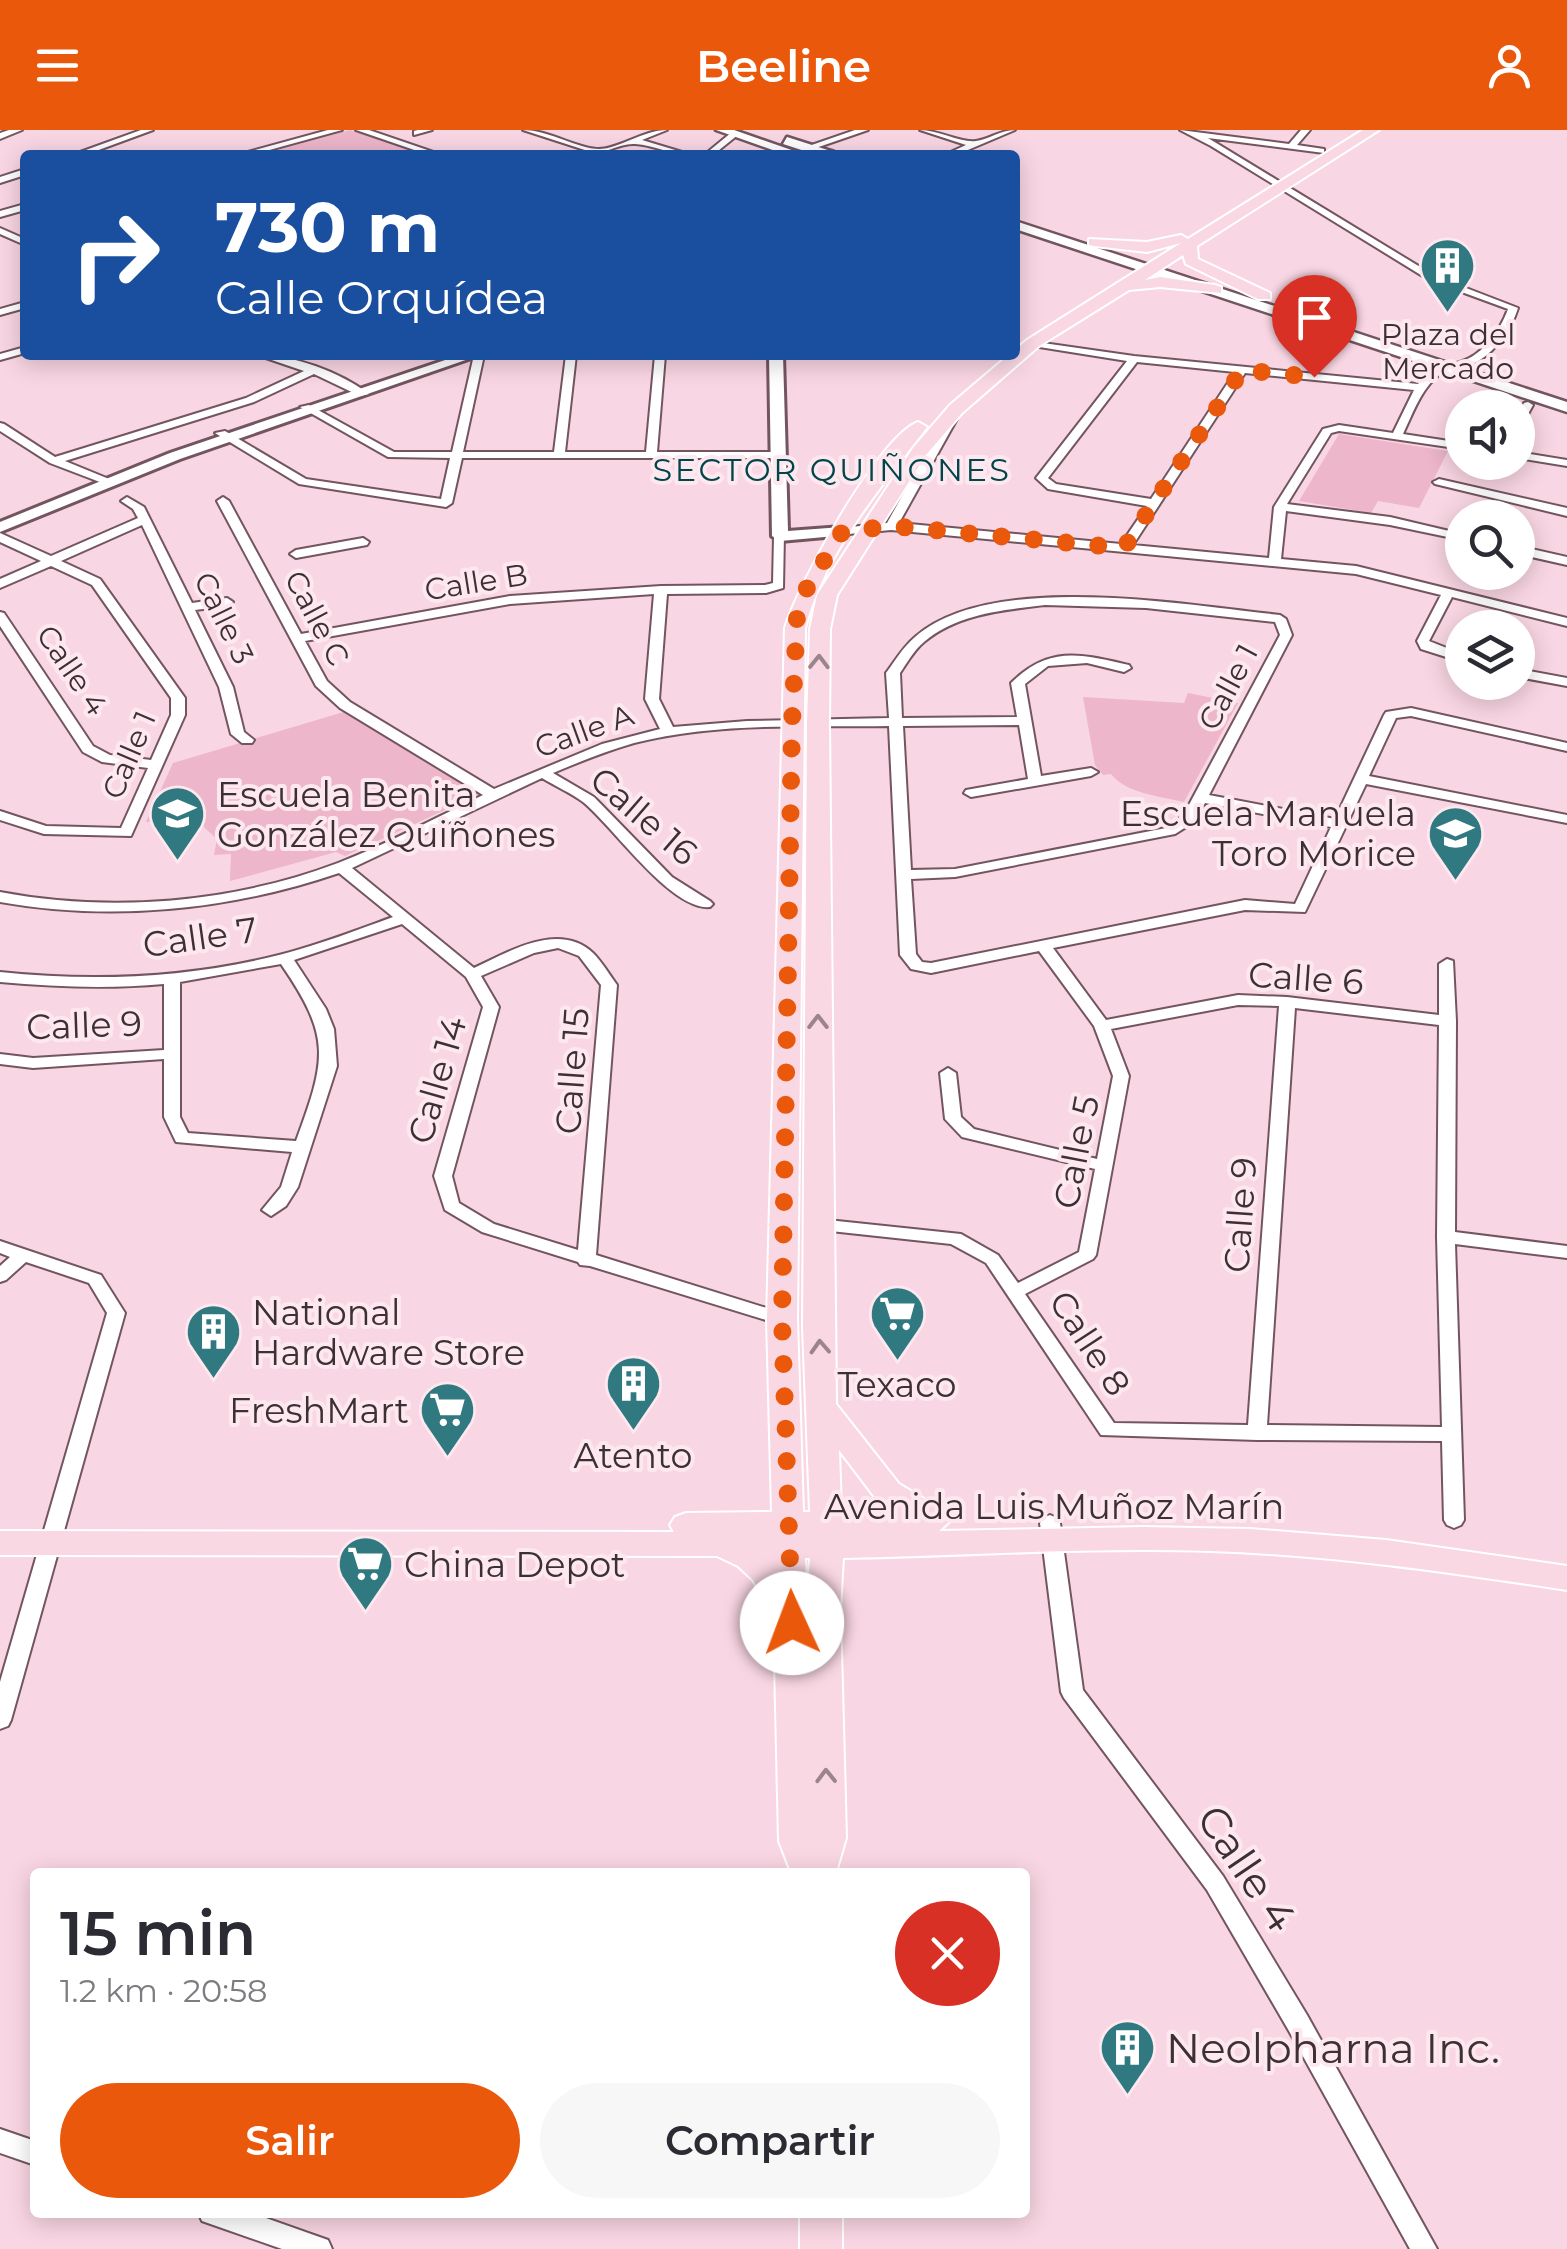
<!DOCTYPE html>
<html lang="es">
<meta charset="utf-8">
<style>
body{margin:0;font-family:Montserrat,sans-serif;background:#f7f7f7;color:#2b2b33;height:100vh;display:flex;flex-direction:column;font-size:38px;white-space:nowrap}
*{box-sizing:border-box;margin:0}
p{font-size:32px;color:#7c7c81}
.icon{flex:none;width:55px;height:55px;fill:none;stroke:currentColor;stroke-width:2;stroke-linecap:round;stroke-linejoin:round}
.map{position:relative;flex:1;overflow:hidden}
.panel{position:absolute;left:30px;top:1738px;width:1000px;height:350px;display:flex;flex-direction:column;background:#fff;border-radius:10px;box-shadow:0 5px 25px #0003}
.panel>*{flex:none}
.hud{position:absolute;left:20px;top:20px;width:1000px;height:210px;border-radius:10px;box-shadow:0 5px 25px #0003;background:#1a4fa0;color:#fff;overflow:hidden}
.fabs{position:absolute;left:1445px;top:260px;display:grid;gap:20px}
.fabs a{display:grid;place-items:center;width:90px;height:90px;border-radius:50%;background:#fff;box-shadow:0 5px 25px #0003;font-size:50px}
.pin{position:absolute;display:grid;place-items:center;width:85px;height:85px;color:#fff;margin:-102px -42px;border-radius:50% 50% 50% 0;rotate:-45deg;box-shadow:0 0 10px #0007}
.pin .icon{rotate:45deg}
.me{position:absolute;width:110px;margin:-55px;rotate:358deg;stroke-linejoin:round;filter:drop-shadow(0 0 8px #0008)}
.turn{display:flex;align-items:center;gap:35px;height:210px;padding:0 30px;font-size:45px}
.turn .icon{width:130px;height:130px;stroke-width:2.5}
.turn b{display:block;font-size:70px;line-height:85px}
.round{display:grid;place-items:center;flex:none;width:105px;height:105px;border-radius:52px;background:#f7f7f7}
.head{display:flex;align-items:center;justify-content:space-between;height:170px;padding:0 30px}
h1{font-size:60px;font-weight:600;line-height:75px}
.action{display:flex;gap:20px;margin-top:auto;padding:20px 30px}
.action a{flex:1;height:115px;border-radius:60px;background:#ea580c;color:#fff;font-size:40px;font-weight:600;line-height:115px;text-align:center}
.action a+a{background:#f7f7f7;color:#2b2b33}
header{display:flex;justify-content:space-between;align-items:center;height:130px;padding:0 30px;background:#ea580c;color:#fff;font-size:45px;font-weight:600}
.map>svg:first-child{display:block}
</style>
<header><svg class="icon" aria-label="menu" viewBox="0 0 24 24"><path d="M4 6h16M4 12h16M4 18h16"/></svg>Beeline<svg class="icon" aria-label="person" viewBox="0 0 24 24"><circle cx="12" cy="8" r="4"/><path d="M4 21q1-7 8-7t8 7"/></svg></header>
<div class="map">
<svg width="1567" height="2119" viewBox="0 0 1567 2119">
<rect width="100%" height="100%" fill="#f9d6e3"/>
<!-- green -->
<path fill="#edb6ca" d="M350 0 430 25H259Z
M1339 304 1448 321 1419 378 1378 371 1371 383 1299 371Z
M1188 563 1238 573 1184 672C1160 666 1127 664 1111 644L1103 645 1095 635 1083 567 1184 573Z
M347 581 484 662 345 726 336 722 230 751 231 724 214 725 217 709 196 690 146 692 173 633Z"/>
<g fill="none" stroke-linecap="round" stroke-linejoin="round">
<defs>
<path id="minor" d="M9 0H22L0 9V3Z
M141 0H153L85 25H72Z
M328 0H342L251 25H237Z
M356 0H369L442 25H429Z
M418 0H432L414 5V1Z
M523 0C549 0 578 19 599 19 619 19 643 0 667 0L642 10 692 25C672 25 654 15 635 14 619 13 603 25 587 25L591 22Z
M855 0H868L810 20 803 18Z
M920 0C938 0 961 13 976 11 990 9 1000 0 1015 0L956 25H944L966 15Z
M1180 0 1289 14 1301 0H1310L1297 15 1324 19V23L1208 8 1435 146 1518 178C1511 201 1492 227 1468 236 1458 240 1448 238 1439 245 1421 259 1413 283 1403 304L1462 313V319L1339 301 1331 303 1287 374 1390 387 1462 404V410L1390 395 1286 381 1281 429 1356 436 1567 488V496L1452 467 1429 511 1462 524V532L1421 519 1417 511 1441 465 1356 444 891 400 838 405V399L842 398 887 393 945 289 951 286 957 289 899 393 1121 414 1147 376 1048 359 1036 348 1127 231 1033 216 1029 215V211L1134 226 1418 254C1431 238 1441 237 1460 232 1483 225 1500 201 1508 179L1429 150 1211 16ZM1137 232 1235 242 1151 369 1056 354 1048 348ZM1245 243 1414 260 1393 303 1339 295 1323 299 1274 377 1269 428 1133 415Z
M732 2 739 4 713 25H704Z
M25 39V45L0 53V47Z
M25 74V80L0 87V81Z
M0 98 25 109V115L0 104Z
M25 172V178L0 185V179Z
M25 217V223L0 230V224Z
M257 225C294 225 340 242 369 264L360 266 314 244 254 272 65 331 109 349 111 351 105 354 50 333 0 301V293L4 294 55 327 246 268 304 241Z
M474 225H484L463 322H554L566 225H576L565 322H646L655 225H665L657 322H777L783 325 777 328H462L452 373 446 377 299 354 215 303 225 301 306 349 441 369 450 328 388 327 300 277 309 275 394 322H452Z
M1528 272 1533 275 1522 295 1518 296V284L1524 273Z
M1518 322 1567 330V336L1518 328Z
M1439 349 1567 378V386L1435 354 1433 352Z
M127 367 144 377 192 473 227 468 233 472 227 476 195 480 233 557 244 602 254 610 252 613H242L231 604 219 557 142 395 61 431 100 449 185 568V585L131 706 44 704 0 690V681L46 696 121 698 148 638 102 632 83 622 0 496V482L4 483 93 616 110 625 151 630 171 585V568L92 455 51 436 0 458V449L41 431 0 412V403L51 426 138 388 133 379 121 371Z
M223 367 229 371 301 504 510 466 661 456 765 455 773 453 774 406 784 403 783 458 766 463 667 464 659 569 673 597 747 591 889 588 886 543C895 531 903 517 915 507 991 440 1186 475 1280 485L1286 489 1292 505 1209 665 1335 689 1384 585 1386 582 1411 578 1567 613V621L1411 586 1396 588 1369 646 1567 685V693L1366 654 1305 782 1245 780 1053 818 1106 890 1238 865 1287 867 1439 885V834L1447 829 1453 831 1456 891 1455 1102 1567 1116V1128L1455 1114 1464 1390 1461 1395 1454 1398 1447 1395 1444 1390 1442 1311 1257 1310 1101 1305 986 1133 951 1114 812 1099 809 1095 818 1089 961 1104 998 1125 1018 1153 1079 1122 1095 1039 962 1007 945 989 940 943 948 938 956 943 961 987 974 999 1097 1029 1113 946 1094 896 1039 821 931 843 911 839 900 825 889 596C806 597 715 592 634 613 606 621 579 632 553 643L594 667 672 747 710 771 713 774 710 777C671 781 613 696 583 672 571 663 555 656 542 648L352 738 474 838C508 822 559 791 593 823 602 832 609 844 617 855L596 1125 789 1185 791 1189 789 1193 782 1195 590 1136 580 1135 578 1132 482 1102 445 1080 434 1046 483 877 466 847 402 794 294 830 326 879 334 899 337 936 298 1057 286 1076 271 1086 262 1080 281 1057 292 1022 176 1012 164 987V929L33 938 0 934V924L33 928 164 920V854C109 859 55 857 0 852V842C95 852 190 848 283 824 321 814 357 800 393 787L339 743C231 780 113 792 0 772V762C111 783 232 773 338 733 388 714 435 688 483 665L340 578 316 556 217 371ZM654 464 645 569 660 599 602 614 494 659 350 572 327 551 305 511 510 474ZM1045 475 1146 478 1275 492 1280 505 1183 686 1166 698 955 739 911 740 903 596 1019 595 1028 649 966 660 964 663 971 667 1091 646 1098 642 1091 638 1041 646 1025 554 1048 536 1087 533 1124 542 1131 538 1129 535C1081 524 1049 515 1011 553L1017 587 902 588 900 543C907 533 914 520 924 512 957 484 1003 480 1045 475ZM1205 673 1331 697 1295 774 1245 770 931 833 922 832 916 824 911 749 955 747 1175 704 1194 692ZM558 818 579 826 601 855 578 1120 494 1094 459 1073 452 1046 499 877 481 846 534 823ZM281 834C332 908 326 929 296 1011L188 1003 180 987V852ZM1238 875 1279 876 1248 1295 1114 1293 1025 1164 1093 1129 1096 1125 1129 946 1111 899ZM1295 878 1439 895 1437 1107 1442 1297 1267 1295Z
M363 408 369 412 367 415 296 428 290 424 296 420Z
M1518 416 1567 427V435L1518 424Z
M1518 539 1567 548V556L1518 547Z
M0 1111 101 1145 125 1183 11 1590 8 1596 0 1599V1552L107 1183 89 1153 26 1132 6 1150 0 1152V1136L10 1127 0 1123Z
M1050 1385 1057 1388 1060 1393 1083 1560 1223 1746 1307 1885 1437 2119H1410L1289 1901 1207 1760 1064 1568 1061 1562 1040 1393 1043 1388Z
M0 1999 35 2011V2035L0 2023Z
M198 2082H249L328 2110 332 2119H282L202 2091Z"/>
<path id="tertiary" d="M460 225H480L180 329 0 402V392L170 323Z
M769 225H783L788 401 842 397 850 402 847 405 780 411 772 406Z"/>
<path id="secondary" d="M716 0H734L806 25H787Z
M787 7 834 22 836 25H817L783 14Z
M1015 91 1567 272V282L1015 99Z"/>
<path id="primary" d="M1363 0H1379L1197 116 1198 129 1270 163V169H1258L1186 134 1183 125 1145 150 1160 147 1215 155 1221 157V163L1160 157 1129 160 1039 216 962 283 926 325 837 465 830 499 829 593 836 1274 899 1354 946 1382 951 1390 939 1401 1143 1397 1250 1399 1386 1410 1567 1436V1460C1448 1442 1330 1425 1210 1421 1088 1417 965 1426 843 1428L840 1480 846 1708 836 1742H791L779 1711 774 1488 753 1450 738 1436 717 1426 0 1425V1401L674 1402 670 1395 675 1387 686 1383 772 1382 767 1189 785 498C797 456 879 306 918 292L927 297C879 360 826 420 805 498L797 1189 803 1382H810L803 1197 807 593 810 499 817 465 913 318 950 275 1009 225H1015V220L1027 210 1181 113 1147 122 1094 116 1089 115V109L1147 112 1181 105 1188 109ZM839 1320 877 1370 895 1381 841 1382ZM805 1428H810L807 1476Z
M800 2082H842V2119H800Z"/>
</defs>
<!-- minor casing -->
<use href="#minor" stroke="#735560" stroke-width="4"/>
<!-- tertiary casing -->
<use href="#tertiary" stroke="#735560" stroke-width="6"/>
<!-- secondary casing -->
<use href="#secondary" stroke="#735560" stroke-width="5"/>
<!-- primary casing -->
<use href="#primary" stroke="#fff" stroke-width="4"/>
<!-- minor -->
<use href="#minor" fill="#fff" fill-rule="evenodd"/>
<!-- tertiary -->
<use href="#tertiary" fill="#fff" fill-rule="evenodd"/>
<!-- secondary -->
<use href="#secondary" fill="#fff" fill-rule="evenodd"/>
<!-- primary -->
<use href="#primary" fill="#f9d7e3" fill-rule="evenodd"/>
</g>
<!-- one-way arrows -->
<defs><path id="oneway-chevron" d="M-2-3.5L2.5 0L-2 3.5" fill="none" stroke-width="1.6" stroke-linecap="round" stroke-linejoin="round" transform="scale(2.5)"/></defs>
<g stroke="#9b848c">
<use href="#oneway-chevron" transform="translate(819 532) rotate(-89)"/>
<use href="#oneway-chevron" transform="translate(818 892) rotate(-90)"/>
<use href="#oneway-chevron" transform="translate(820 1217) rotate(-93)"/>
<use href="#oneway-chevron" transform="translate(826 1646) rotate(-91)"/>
</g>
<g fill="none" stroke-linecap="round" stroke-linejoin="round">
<!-- route -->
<path stroke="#ea580c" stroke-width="18" stroke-dasharray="0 32.4" d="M792 1493 782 1189 792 594 797 486 804 463 842 402 891 396 1124 418 1242 240 1314 247"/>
</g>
<!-- icons -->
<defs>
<symbol id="building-pin" viewBox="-11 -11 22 30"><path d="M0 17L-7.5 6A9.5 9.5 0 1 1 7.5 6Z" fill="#317981" stroke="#fde8ef"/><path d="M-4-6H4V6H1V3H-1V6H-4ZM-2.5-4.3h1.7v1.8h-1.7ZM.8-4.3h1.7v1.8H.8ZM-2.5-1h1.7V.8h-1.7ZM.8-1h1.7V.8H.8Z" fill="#fff"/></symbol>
<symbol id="school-pin" viewBox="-11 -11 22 30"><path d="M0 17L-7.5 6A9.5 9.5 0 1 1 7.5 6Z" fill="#317981" stroke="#fde8ef"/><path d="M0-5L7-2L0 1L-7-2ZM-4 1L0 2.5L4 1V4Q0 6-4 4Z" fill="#fff"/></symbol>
<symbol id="supermarket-pin" viewBox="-11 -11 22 30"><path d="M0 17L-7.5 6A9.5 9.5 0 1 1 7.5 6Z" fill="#317981" stroke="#fde8ef"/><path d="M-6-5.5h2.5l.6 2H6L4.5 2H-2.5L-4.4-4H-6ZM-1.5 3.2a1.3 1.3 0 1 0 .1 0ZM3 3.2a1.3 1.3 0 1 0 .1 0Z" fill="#fff"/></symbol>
</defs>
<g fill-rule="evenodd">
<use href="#building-pin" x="1416" y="104" width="63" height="86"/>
<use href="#school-pin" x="146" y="652" width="63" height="86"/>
<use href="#school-pin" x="1424" y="672" width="63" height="86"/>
<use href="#supermarket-pin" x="866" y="1152" width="63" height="86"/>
<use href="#building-pin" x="182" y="1170" width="63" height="86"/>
<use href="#building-pin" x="602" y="1222" width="63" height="86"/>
<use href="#supermarket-pin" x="416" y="1248" width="63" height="86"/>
<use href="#supermarket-pin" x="334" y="1402" width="63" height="86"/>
<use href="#building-pin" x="1096" y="1886" width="63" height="86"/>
</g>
<g text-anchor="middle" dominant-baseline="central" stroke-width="8" stroke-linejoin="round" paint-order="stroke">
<!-- far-poi labels -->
<g font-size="30" fill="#3d3034" stroke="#fde8ef">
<text x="1448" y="204">Plaza del<tspan x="1448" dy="34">Mercado</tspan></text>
</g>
<!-- far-street labels -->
<g font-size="30" fill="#3d3034" stroke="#fde8ef">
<text transform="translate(476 452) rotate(-9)">Calle B</text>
<text transform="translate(224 488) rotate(64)">Calle 3</text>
<text transform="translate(317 488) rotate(62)">Calle C</text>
<text transform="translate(72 540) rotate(56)">Calle 4</text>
<text transform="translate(1228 557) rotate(-62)">Calle 1</text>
<text transform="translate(584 601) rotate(-20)">Calle A</text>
<text transform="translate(129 625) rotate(-67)">Calle 1</text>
</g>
<!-- far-neighbourhood labels -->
<g font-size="32" letter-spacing="2.5" fill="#01444a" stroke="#fde8ef">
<text x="832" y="339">SECTOR QUIÑONES</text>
</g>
<!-- poi labels -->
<g font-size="35" fill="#3d3034" stroke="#fde8ef" text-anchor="start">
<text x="217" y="664">Escuela Benita<tspan x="217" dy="40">González Quiñones</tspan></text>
<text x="1416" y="683" text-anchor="end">Escuela Manuela<tspan x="1416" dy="40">Toro Morice</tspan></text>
<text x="252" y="1182">National<tspan x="252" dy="40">Hardware Store</tspan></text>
<text x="897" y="1254" text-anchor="middle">Texaco</text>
<text x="409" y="1280" text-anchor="end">FreshMart</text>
<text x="633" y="1325" text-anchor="middle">Atento</text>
<text x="404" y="1434">China Depot</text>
</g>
<!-- street labels -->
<g font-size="35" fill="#3d3034" stroke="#fde8ef">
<text transform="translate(644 686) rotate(41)">Calle 16</text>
<text transform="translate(200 807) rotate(-8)">Calle 7</text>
<text transform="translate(1306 848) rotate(4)">Calle 6</text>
<text transform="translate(84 895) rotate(-2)">Calle 9</text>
<text transform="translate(572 941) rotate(-86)">Calle 15</text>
<text transform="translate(437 950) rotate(-74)">Calle 14</text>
<text transform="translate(1076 1022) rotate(-79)">Calle 5</text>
<text transform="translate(1240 1085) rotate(-86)">Calle 9</text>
<text transform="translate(1090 1213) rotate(57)">Calle 8</text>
<text x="1054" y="1376">Avenida Luis Muñoz Marín</text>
</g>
<!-- near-street labels -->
<g font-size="42" fill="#3d3034" stroke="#fde8ef">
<text transform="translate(1247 1738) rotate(56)">Calle 4</text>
</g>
<!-- near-poi labels -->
<g font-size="42" fill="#3d3034" stroke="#fde8ef" text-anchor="start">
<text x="1166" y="1918">Neolpharna Inc.</text>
</g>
</g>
</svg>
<div class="fabs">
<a><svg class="icon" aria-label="sound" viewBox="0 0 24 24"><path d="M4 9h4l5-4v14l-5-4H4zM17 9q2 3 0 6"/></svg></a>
<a><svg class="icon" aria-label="search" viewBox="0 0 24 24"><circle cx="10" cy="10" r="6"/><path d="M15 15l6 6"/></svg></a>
<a><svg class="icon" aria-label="layers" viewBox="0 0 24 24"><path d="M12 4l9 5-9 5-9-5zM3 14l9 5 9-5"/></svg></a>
</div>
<div class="pin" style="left:1314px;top:247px;background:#d93025"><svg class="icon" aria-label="arrive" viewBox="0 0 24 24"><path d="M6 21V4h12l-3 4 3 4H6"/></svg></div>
<svg class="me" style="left:792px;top:1493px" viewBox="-20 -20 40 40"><circle r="19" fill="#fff"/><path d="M0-13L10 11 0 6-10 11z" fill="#ea580c"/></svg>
<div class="hud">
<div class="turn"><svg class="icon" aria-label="right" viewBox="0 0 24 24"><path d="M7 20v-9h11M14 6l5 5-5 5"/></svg><div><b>730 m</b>Calle Orquídea</div></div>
</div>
<section class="panel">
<div class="head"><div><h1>15 min</h1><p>1.2 km · 20:58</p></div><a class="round" style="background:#d93025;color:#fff"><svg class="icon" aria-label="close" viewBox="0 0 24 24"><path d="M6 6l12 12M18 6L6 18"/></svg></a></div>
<div class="action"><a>Salir</a><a>Compartir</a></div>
</section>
</div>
